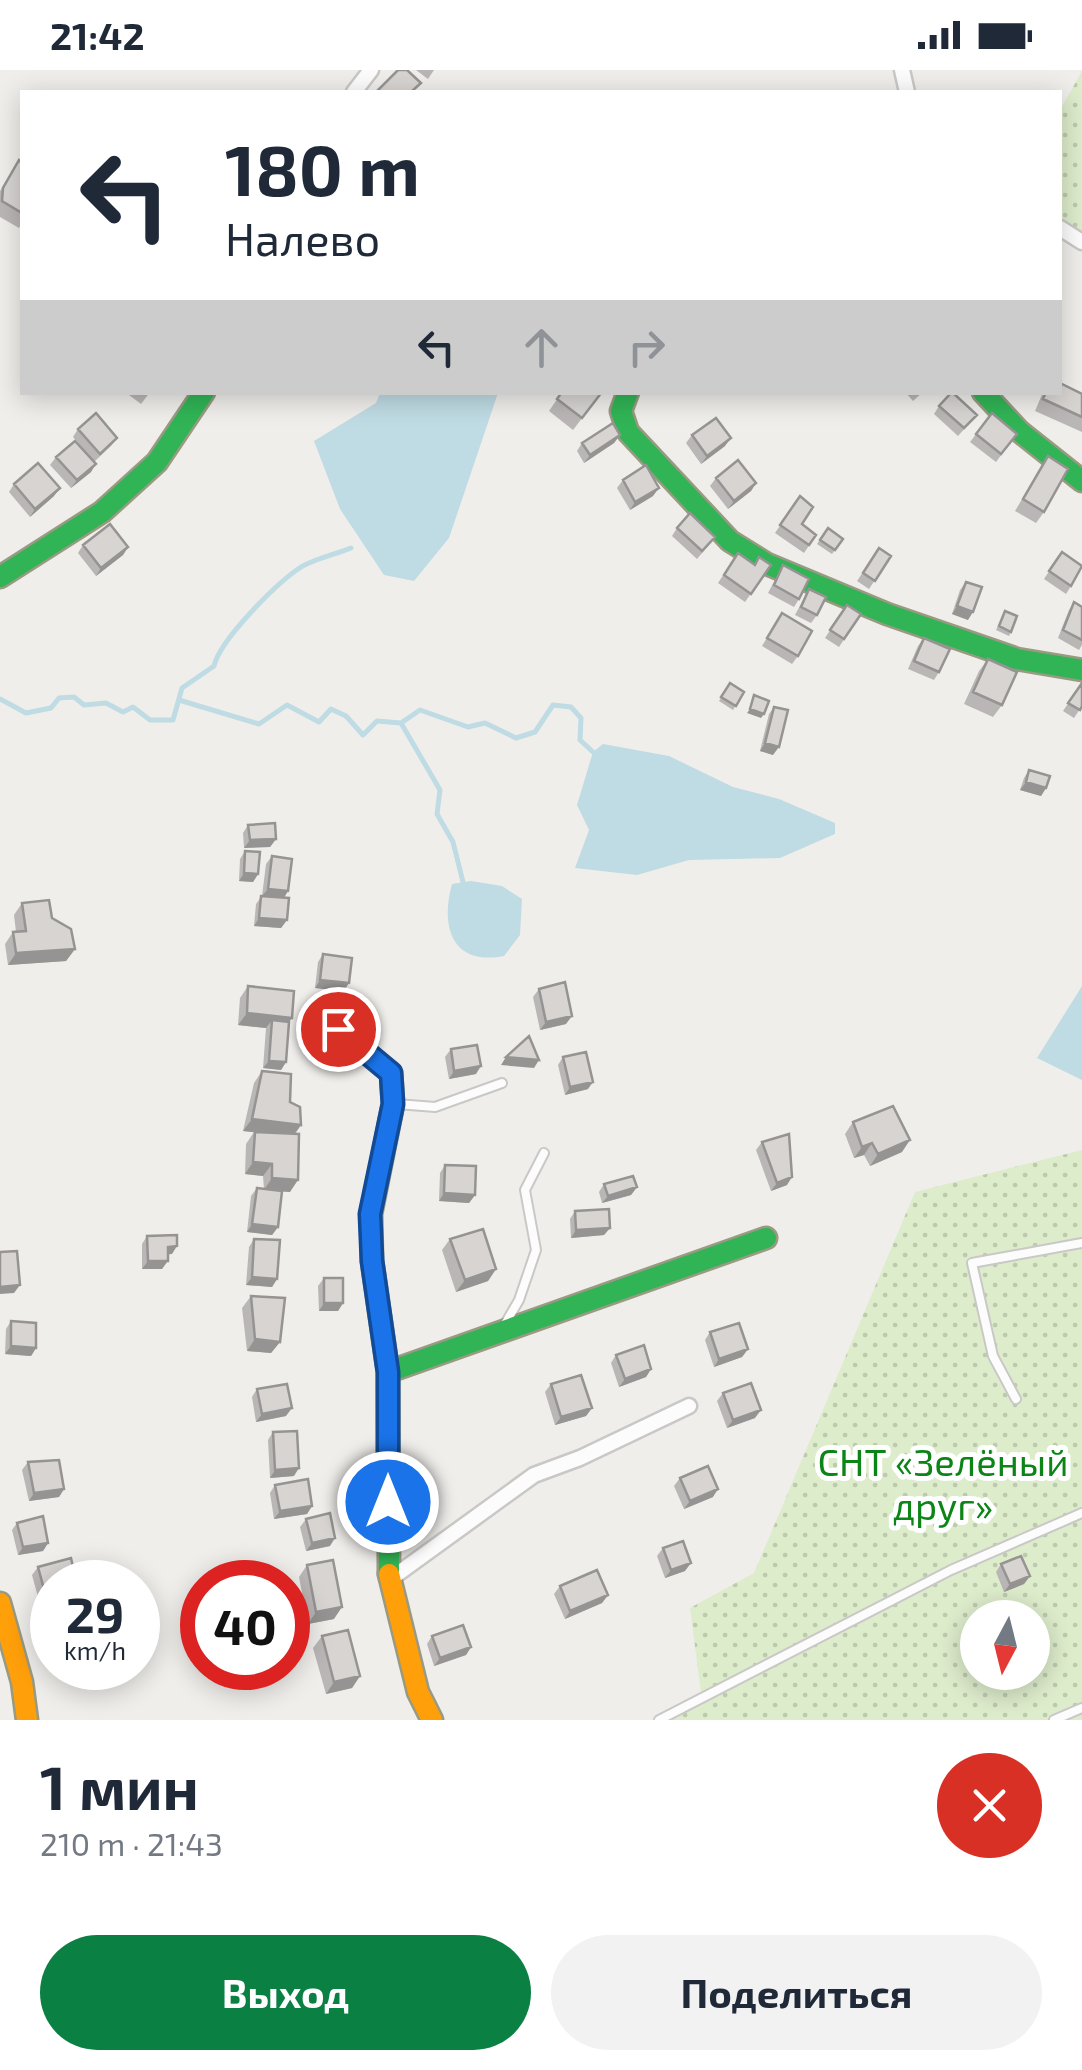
<!DOCTYPE html>
<html lang="ru">
<meta charset="utf-8">
<style>
body{margin:0;font-family:"Exo 2",sans-serif;background:#f2f2f3;color:#1f2937;height:100vh;display:flex;flex-direction:column;font-size:38px;white-space:nowrap}
*{box-sizing:border-box;margin:0}
p{font-size:32px;color:#747a83}
.icon{flex:none;width:55px;height:55px;fill:none;stroke:currentColor;stroke-width:2;stroke-linecap:round;stroke-linejoin:round}
.map{position:relative;height:1650px;overflow:hidden}
.panel{display:flex;flex-direction:column;background:#fff;flex:1}
.panel>*{flex:none}
.banner{position:absolute;left:20px;top:20px;width:1042px;height:305px;border-radius:0px;box-shadow:0 5px 25px #0003;background:#fff;color:#1f2937;overflow:hidden}
.needle{width:65px;rotate:187deg}
.fabs{position:absolute;left:960px;top:1530px;display:grid;gap:20px}
.fabs a{display:grid;place-items:center;width:90px;height:90px;border-radius:50%;background:#fff;box-shadow:0 5px 25px #0003;font-size:50px}
.speed{position:absolute;left:30px;top:1490px;display:flex;gap:20px;font-size:50px;font-weight:700;text-align:center}
.speed>*{display:grid;place-content:center;width:130px;height:130px;border-radius:50%;background:#fff;box-shadow:0 5px 25px #0003;line-height:1}
.speed small{font-size:25px;font-weight:400}
.speed .limit{border:15px solid #d22;background:#fff;color:#111}
.pin{position:absolute;display:grid;place-items:center;width:85px;height:85px;color:#fff;margin:-42px;border:5px solid #fff;border-radius:50%;box-shadow:0 2px 10px #0007}
.me{position:absolute;width:110px;margin:-55px;rotate:0deg;stroke-linejoin:round;filter:drop-shadow(0 0 8px #0008)}
.turn{display:flex;align-items:center;gap:35px;height:210px;padding:0 40px;font-size:45px}
.turn .icon{width:130px;height:130px;stroke-width:2.5}
.turn b{display:block;font-size:70px;line-height:85px}
.lanes{display:flex;align-items:center;height:95px;padding:0 40px;background:#0003;justify-content:center;gap:50px;direction:ltr}
.lanes .off{opacity:.35}
.round{display:grid;place-items:center;flex:none;width:105px;height:105px;border-radius:52px;background:#f2f2f3}
.headline{display:flex;align-items:center;justify-content:space-between;height:170px;padding:0 40px}
h1{font-size:60px;font-weight:700;line-height:75px}
.cta{display:flex;gap:20px;margin-top:auto;padding:20px 40px}
.cta a{flex:1;height:115px;border-radius:60px;background:#0b8043;color:#fff;font-size:40px;font-weight:700;line-height:115px;text-align:center}
.cta a+a{background:#f2f2f3;color:#1f2937}
.status{display:flex;justify-content:space-between;align-items:center;height:70px;padding:0 50px;background:#fff;direction:ltr}
.status svg{height:28px;fill:currentColor}
.map>svg:first-child{display:block}
</style>
<div class="status"><b>21:42</b><svg viewBox="0 0 49 12"><path d="M0 12V9h3v3zM5 12V6h3v6zM10 12V3h3v9zM15 12V0h3v12zM26 1h20v11H26zM47 4h2v5h-2z"/></svg></div>
<div class="map">
<svg width="1082" height="1650" viewBox="0 0 1082 1650">
<defs>
<pattern id="garden-dots" width="8" height="8" patternUnits="userSpaceOnUse" patternTransform="scale(2.5)"><rect width="8" height="8" fill="#ddeccb"/><path d="M2 2h.1M6 6h.1" fill="none" stroke="#bdcaae" stroke-width="1.8" stroke-linecap="round"/></pattern>
</defs>
<rect width="100%" height="100%" fill="#f0eeeb"/>
<!-- garden -->
<path fill="url(#garden-dots)" fill-rule="evenodd" d="M1082 1V166L1060 151V40Z
M1082 1080V1650H667L702 1631 690 1538 754 1503 915 1122ZM978 1548H1032V1602H978Z"/>
<!-- water -->
<path fill="#bfdbe3" d="M380 323H498L449 468 414 511 384 505 340 439 314 371 376 333Z
M603 674 669 686 733 717 779 729 835 753V764L780 788 689 790 637 805 575 798 589 760 577 735 593 682Z
M471 811 502 816 522 829 520 865 504 886C452 896 440 857 452 814Z
M1082 916V1010L1037 988Z"/>
<g fill="none" stroke-linecap="round" stroke-linejoin="round">
<!-- stream -->
<path stroke="#bfdbe3" stroke-width="5" d="M0 629 26 643 51 638 59 628 74 627 84 635 106 633 123 642 133 637 150 650H173L182 618 214 596C220 570 275 515 298 499 312 489 334 485 351 478
M179 630 259 654 287 635 319 652 331 639 346 646 363 665 377 651 401 653 420 640 468 657 485 653 516 668 535 662 553 635 571 637 581 648 580 670 593 682
M401 653 440 720 437 744 453 772 463 812"/>
<defs>
<path id="lane" d="M397 1034 435 1037 502 1013
M505 1254 519 1230 536 1180 525 1120 544 1083
M1016 1329 993 1286 972 1193 1082 1173
M659 1650 951 1500 1082 1443
M1054 1650 1082 1638"/>
<path id="street" d="M902 0 907 22
M354 22 371 0
M1060 158 1082 172
M389 1510 534 1405 580 1388 689 1336"/>
<path id="fast" d="M628 322 621 341 628 362 730 471 767 494 887 544 1017 589 1082 600
M983 322 1019 361 1082 411
M0 507 102 442 157 392 204 322
M338 959 391 1003 393 1034 371 1144 372 1191 388 1302 389 1504
M388 1302 766 1168"/>
<path id="slow" d="M389 1504 418 1622 432 1650
M0 1533 22 1612 27 1650"/>
</defs>
<!-- lane casing -->
<use href="#lane" stroke="#c9c8c7" stroke-width="12"/>
<!-- street casing -->
<use href="#street" stroke="#c9c8c7" stroke-width="19"/>
<!-- fast casing -->
<use href="#fast" stroke="#999a82" stroke-width="25"/>
<!-- slow casing -->
<use href="#slow" stroke="#999a82" stroke-width="25"/>
<!-- lane -->
<use href="#lane" stroke="#fdfcfc" stroke-width="8"/>
<!-- street -->
<use href="#street" stroke="#fdfcfc" stroke-width="14"/>
<!-- fast -->
<use href="#fast" stroke="#30b455" stroke-width="20"/>
<!-- slow -->
<use href="#slow" stroke="#ff9f0a" stroke-width="20"/>
</g>
<!-- wall -->
<path fill="#b9b6b5" d="M416 0H434L428 9Z
M19 90 22 93V153L19 158 0 147V121Z
M125 322H150L141 334Z
M562 322H602L573 360 549 341Z
M905 322H923L913 331Z
M1043 322 1082 324V362L1035 341Z
M939 336 977 345 958 366 934 344Z
M992 343 1017 364 996 392 970 372Z
M78 359 117 368 111 376 94 392 73 367Z
M620 365 614 373 584 393 577 381 582 373Z
M692 365 725 376 701 394 686 373Z
M1048 386 1044 442 1036 453 1015 441Z
M56 387 91 402 71 418 50 395Z
M716 408 756 413 751 421 728 439 710 416Z
M623 410 653 426 630 440 617 418Z
M14 414 54 426 30 447 9 422Z
M800 426 802 454 816 465 804 483 775 463Z
M677 458 709 475 697 489 672 466Z
M828 458 835 480 832 484 817 474Z
M83 475 128 477 123 485 96 506 78 483Z
M879 478 891 486 869 519 857 511Z
M1062 482 1071 516 1066 524 1044 509Z
M738 483 755 495H771L745 532 718 513Z
M783 495 799 529 794 537 768 523Z
M966 512 968 550 952 544 960 520Z
M809 519 817 545 811 553 795 545Z
M1074 532 1082 537V575L1079 580 1058 568 1069 540Z
M847 535 861 544 839 577 825 568Z
M1005 541 1011 562 1009 566 996 560Z
M782 543 798 586 792 594 762 576Z
M924 568 939 602 934 610 908 599 918 576Z
M988 589 1002 635 993 647 964 634 979 601Z
M730 613 744 622 733 640 719 631Z
M1082 613V636L1074 648 1063 641Z
M774 637 773 685 760 681 769 644Z
M1029 700 1046 718 1041 726 1020 720 1024 708Z
M248 755 276 769 270 777 244 778 243 763Z
M245 781 258 804 253 812 239 811 240 789Z
M272 786 288 821 284 828 287 850 281 858 254 856 256 834 262 826 266 794Z
M22 833 75 879 66 891 8 895 5 874 13 862H16L14 845Z
M323 884 344 921 315 918 318 892Z
M248 916 289 952 286 992 281 1000 263 998 266 958 238 955 240 928Z
M539 919 566 954 540 960 533 927Z
M451 979 476 1004 449 1009 445 987Z
M563 987 588 1019 565 1025 558 995Z
M262 1001 290 1032 301 1055 295 1064 290 1122 278 1121V1157L272 1165 247 1162 251 1126 257 1118 264 1119 263 1106 245 1104 246 1074 254 1062 243 1061 254 1013Z
M853 1052 902 1082 870 1096 864 1085 854 1088 845 1064Z
M762 1072 787 1115 771 1121 756 1080Z
M445 1095 475 1125 469 1133 439 1131 440 1103Z
M604 1114 637 1117 631 1125 602 1133 599 1122Z
M575 1141 610 1158 604 1165 571 1168 570 1149Z
M147 1166 172 1184H168L162 1199H142V1174Z
M254 1169 277 1209 272 1217 246 1215 249 1177Z
M450 1169 496 1199 488 1211 456 1222 442 1180Z
M324 1208 343 1233 338 1241H319L318 1216Z
M251 1226 280 1272 271 1283 247 1281 242 1238Z
M11 1251 36 1278 31 1286 5 1284 6 1259Z
M710 1262 748 1279 742 1287 714 1297 705 1270Z
M616 1285 651 1299 646 1307 619 1317 611 1293Z
M551 1314 592 1338 586 1346 555 1355 545 1322Z
M257 1319 286 1346 256 1352 252 1327Z
M723 1323 755 1348 727 1358 717 1331Z
M273 1362 294 1406 270 1408 268 1370Z
M28 1392 64 1419 59 1427 29 1431 22 1400Z
M680 1408 713 1427 684 1439 674 1416Z
M275 1415 312 1436 307 1444 274 1449 270 1423Z
M306 1449 330 1476 306 1481 300 1457Z
M17 1453 48 1473 43 1481 18 1485 12 1460Z
M663 1478 685 1501 665 1508 657 1486Z
M1001 1494 1030 1506 1024 1514 1004 1522 996 1502Z
M307 1495 334 1549 308 1554 299 1507Z
M38 1497 52 1512V1523L38 1527 32 1505Z
M560 1516 608 1525 602 1533 565 1549 554 1524Z
M322 1566 360 1606 352 1618 326 1624 313 1578Z
M432 1566 471 1577 466 1585 434 1596 427 1574Z"/>
<!-- shaded-wall -->
<path fill="#969493" d="M620 365 614 373 584 393 590 385Z
M731 368 725 376 701 394 707 386Z
M96 394 91 402 71 418 77 410Z
M756 413 751 421 728 439 734 431Z
M60 418 54 426 30 447 35 439Z
M659 418 653 426 630 440 635 432Z
M128 477 123 485 96 506 101 498Z
M957 536 973 542 968 550 952 544Z
M750 639 764 644 761 648 747 643Z
M765 673 779 677 773 685 760 681Z
M1026 712 1046 718 1041 726 1020 720Z
M276 769 270 777 244 778 250 770Z
M244 803 258 804 253 812 239 811Z
M268 819 288 821 283 829 262 826Z
M259 848 287 850 281 858 254 856Z
M75 879 66 891 8 895 16 883Z
M320 910 349 913 344 921 315 918Z
M247 943 292 948 284 959 272 950 266 958 238 955Z
M572 946 566 954 540 960 546 952Z
M506 987 539 990 534 998 501 995Z
M269 991 286 992 281 1000 263 998Z
M481 996 476 1004 449 1009 454 1001Z
M593 1012 588 1019 565 1025 570 1017Z
M252 1049 301 1055 292 1067 243 1061Z
M910 1070 902 1082 870 1096 878 1084Z
M872 1073 864 1085 854 1088 862 1077Z
M253 1092 272 1094 263 1106 245 1104Z
M792 1107 787 1115 771 1121 777 1113Z
M272 1108 298 1110 290 1122 264 1120Z
M637 1117 631 1125 602 1133 608 1126Z
M444 1123 475 1125 469 1133 439 1131Z
M252 1154 278 1157 272 1165 247 1162Z
M610 1158 604 1165 571 1168 576 1160Z
M177 1176 172 1184 162 1185 168 1177Z
M148 1191H168L162 1199H142Z
M496 1199 488 1211 456 1222 465 1210Z
M252 1207 277 1209 272 1217 246 1215Z
M20 1215 14 1223 0 1224V1217Z
M324 1233H343L338 1241H319Z
M255 1269 280 1272 271 1283 247 1281Z
M11 1276 36 1278 31 1286 5 1284Z
M748 1279 742 1287 714 1297 719 1289Z
M651 1299 646 1307 619 1317 625 1309Z
M292 1338 286 1346 256 1352 262 1344Z
M592 1338 586 1346 555 1355 561 1347Z
M761 1340 755 1348 727 1358 733 1350Z
M299 1398 294 1406 270 1408 275 1400Z
M64 1419 59 1427 29 1431 34 1423Z
M718 1419 713 1427 684 1439 690 1431Z
M312 1436 307 1444 274 1449 280 1441Z
M335 1468 330 1476 306 1481 312 1473Z
M48 1473 43 1481 18 1485 23 1477Z
M691 1493 685 1501 665 1508 671 1500Z
M1030 1506 1024 1514 1004 1522 1010 1514Z
M52 1517V1523L38 1527 44 1519Z
M608 1525 602 1533 565 1549 570 1541Z
M342 1537 334 1549 308 1554 316 1542Z
M471 1577 466 1585 434 1596 440 1588Z
M360 1606 352 1618 326 1624 334 1612Z"/>
<!-- building -->
<path fill="#d7d4d2" stroke="#969493" stroke-width="2.5" d="M398 0H407L421 13 411 22H381L378 20Z
M19 90 22 93V143L2 131 3 118Z
M1060 313 1082 324V347L1043 329 1046 322H1060Z
M562 322H602L582 348 557 329Z
M952 322 977 345 964 358 939 336Z
M96 343 117 368 100 384 78 359Z
M992 343 1017 364 1001 384 976 364Z
M716 348 731 368 707 386 692 365Z
M613 353 620 365 590 385 582 373Z
M75 371 96 394 77 410 56 387Z
M1048 386 1068 399 1044 442 1023 429Z
M738 390 756 413 734 431 716 408Z
M38 393 60 418 35 439 14 414Z
M646 395 659 418 635 432 623 410Z
M800 426 813 437 802 454 816 465 809 475 780 455Z
M690 443 715 467 702 481 677 458Z
M110 454 128 477 101 498 83 475Z
M828 458 843 469 835 480 820 470Z
M879 478 891 486 875 511 863 503Z
M1062 482 1082 496 1071 516 1049 501Z
M738 483 755 495 759 487 771 495 751 524 724 505Z
M783 495 809 509 799 529 774 515Z
M966 512 982 517 973 542 957 536Z
M809 519 826 527 817 545 801 537Z
M1074 532 1082 537V570L1063 560Z
M847 535 861 544 844 569 830 560Z
M1005 541 1017 546 1011 562 999 556Z
M782 543 812 561 798 586 767 568Z
M924 568 950 579 939 602 914 591Z
M988 589 1017 602 1002 635 973 622Z
M730 613 744 622 736 636 721 627Z
M1082 613V636L1080 640 1068 633Z
M754 625 769 631 764 644 750 639Z
M774 637 788 640 779 677 765 673Z
M1029 700 1050 706 1046 718 1026 712Z
M275 753 276 769 250 770 248 755Z
M245 781 260 782 258 804 244 803Z
M272 786 292 789 288 821 268 819Z
M261 826 289 828 287 850 259 848Z
M49 830 52 848 71 859 75 879 16 883 13 862 26 861 22 833Z
M323 884 352 888 349 913 320 910Z
M565 912 572 946 546 952 539 919Z
M248 916 294 921 292 948 247 943Z
M272 950 289 952 286 992 269 991Z
M529 966 539 990 506 987Z
M477 975 481 996 454 1001 451 979Z
M586 982 593 1012 570 1017 563 987Z
M262 1001 291 1004 290 1032 300 1037 301 1055 252 1049Z
M893 1036 910 1070 878 1084 872 1073 862 1077 853 1052Z
M255 1062 299 1064 298 1110 272 1108V1094L253 1092Z
M789 1064 792 1107 777 1113 762 1072Z
M445 1095 476 1096 475 1125 444 1123Z
M633 1106 637 1117 608 1126 604 1114Z
M257 1118 282 1121 278 1157 252 1154Z
M609 1139 610 1158 576 1160 575 1141Z
M483 1159 496 1199 465 1210 450 1169Z
M177 1165V1176L168 1177V1191H148L147 1166Z
M254 1169 280 1170 277 1209 252 1207Z
M17 1181 20 1215 0 1217V1182Z
M324 1208H343V1233H324Z
M251 1226 285 1228 280 1272 255 1269Z
M11 1251 36 1253V1278L11 1276Z
M739 1253 748 1279 719 1289 710 1262Z
M644 1275 651 1299 625 1309 616 1285Z
M581 1305 592 1338 561 1347 551 1314Z
M751 1313 761 1340 733 1350 723 1323Z
M287 1314 292 1338 262 1344 257 1319Z
M297 1361 299 1398 275 1400 273 1362Z
M59 1390 64 1419 34 1423 28 1392Z
M708 1396 718 1419 690 1431 680 1408Z
M308 1409 312 1436 280 1441 275 1415Z
M330 1443 335 1468 312 1473 306 1449Z
M43 1446 48 1473 23 1477 17 1453Z
M683 1471 691 1493 671 1500 663 1478Z
M1021 1486 1030 1506 1010 1514 1001 1494Z
M71 1488 76 1511 70 1512H52V1517L44 1519 38 1497Z
M333 1490 342 1537 316 1542 307 1495Z
M597 1500 608 1525 570 1541 560 1516Z
M463 1555 471 1577 440 1588 432 1566Z
M348 1560 360 1606 334 1612 322 1566Z"/>
<g fill="none" stroke-linecap="round" stroke-linejoin="round">
<defs>
<path id="route" d="M338 959 391 1003 393 1034 370 1144 372 1191 388 1302V1432"/>
</defs>
<!-- route casing -->
<use href="#route" stroke="#114b97" stroke-width="25"/>
<!-- route -->
<use href="#route" stroke="#1a73e8" stroke-width="18"/>
</g>
<g text-anchor="middle" dominant-baseline="central" stroke-width="10" stroke-linejoin="round" paint-order="stroke">
<!-- park labels -->
<g font-size="38" fill="#0c8416" stroke="#fff">
<text x="943" y="1391">СНТ «Зелёный<tspan x="943" dy="44">друг»</tspan></text>
</g>
</g>
</svg>
<div class="fabs">
<a><svg class="needle" viewBox="-14 -14 28 28"><path d="M0-13l5 13h-10z" fill="#e53935"/><path d="M0 13l5-13h-10z" fill="#747a83"/></svg></a>
</div>
<div class="speed"><div>29<small>km/h</small></div><div class="limit">40</div></div>
<div class="pin" style="left:338px;top:959px;background:#d93025"><svg class="icon" aria-label="arrive" viewBox="0 0 24 24"><path d="M6 21V4h12l-3 4 3 4H6"/></svg></div>
<svg class="me" style="left:388px;top:1432px" viewBox="-20 -20 40 40"><circle r="17" fill="#1a73e8" stroke="#fff" stroke-width="3"/><path d="M0-11L8 9 0 5-8 9z" fill="#fff"/></svg>
<div class="banner">
<div class="turn"><svg class="icon" aria-label="left" viewBox="0 0 24 24"><path d="M17 20v-9H6M10 6l-5 5 5 5"/></svg><div><b>180 m</b>Налево</div></div>
<div class="lanes"><svg class="icon" aria-label="left" viewBox="0 0 24 24"><path d="M17 20v-9H6M10 6l-5 5 5 5"/></svg><svg class="icon off" aria-label="ahead" viewBox="0 0 24 24"><path d="M12 20V5M6 11l6-6 6 6"/></svg><svg class="icon off" aria-label="right" viewBox="0 0 24 24"><path d="M7 20v-9h11M14 6l5 5-5 5"/></svg></div>
</div>
</div>
<section class="panel">
<div class="headline"><div><h1>1 мин</h1><p>210 m · 21:43</p></div><a class="round" style="background:#d93025;color:#fff"><svg class="icon" aria-label="close" viewBox="0 0 24 24"><path d="M6 6l12 12M18 6L6 18"/></svg></a></div>
<div class="cta"><a>Выход</a><a>Поделиться</a></div>
</section>
